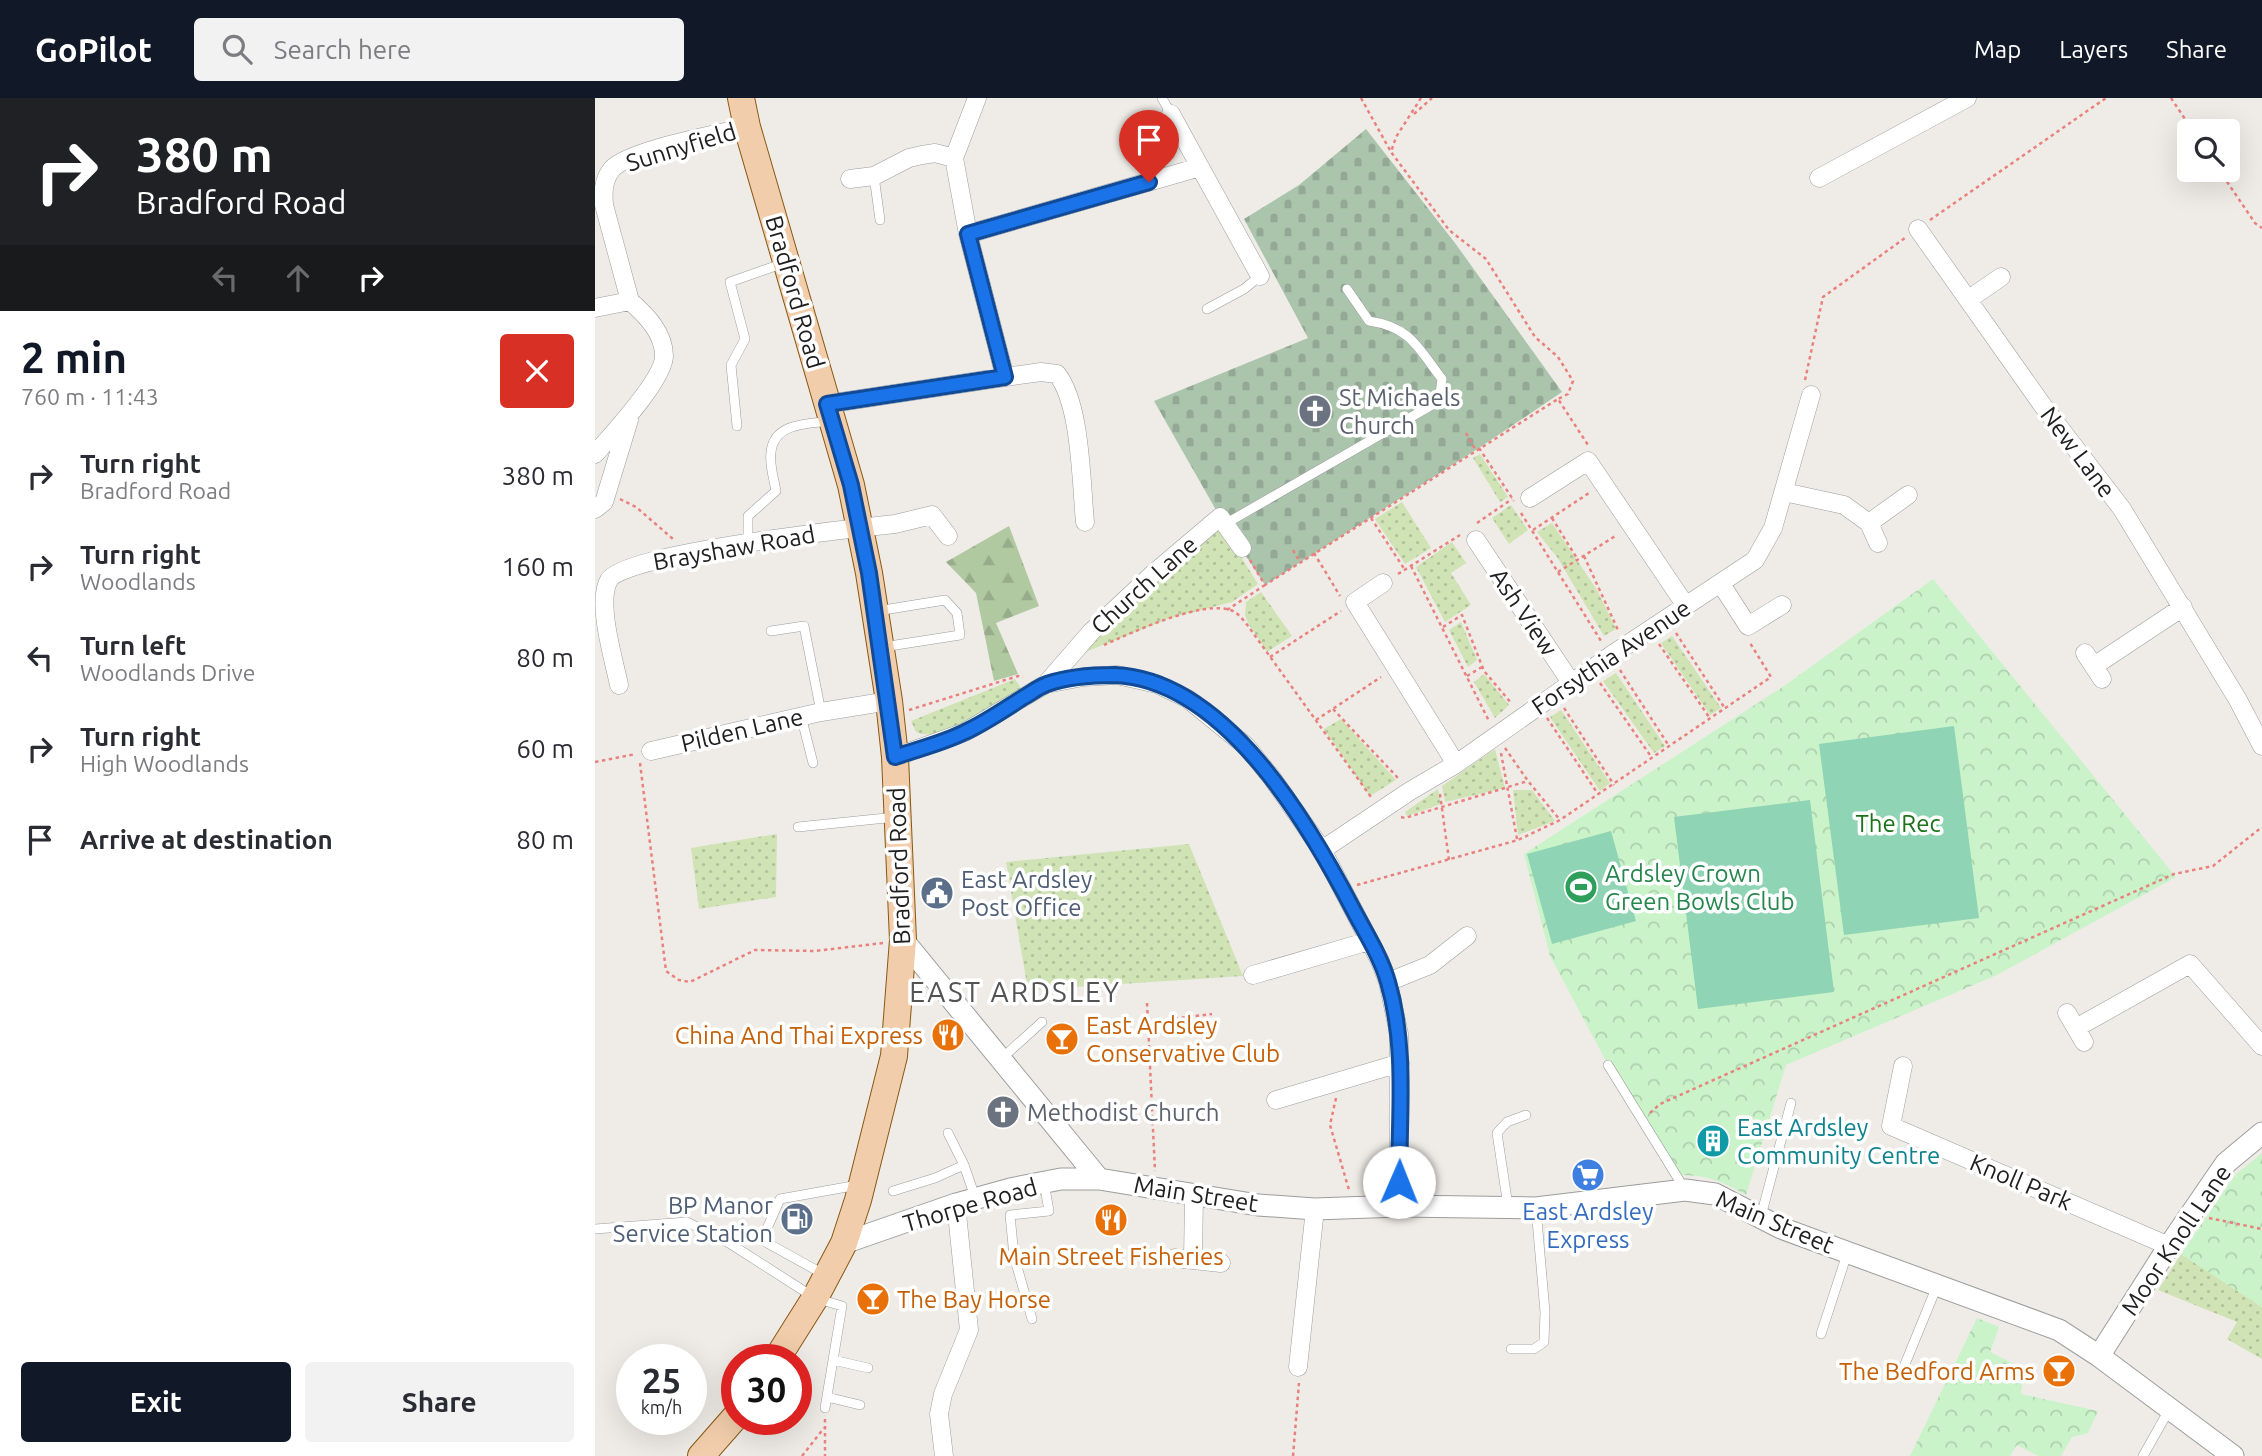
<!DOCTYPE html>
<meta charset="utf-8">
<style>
body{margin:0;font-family:Ubuntu,sans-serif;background:#f2f2f3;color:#2b2b33;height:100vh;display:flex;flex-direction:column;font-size:26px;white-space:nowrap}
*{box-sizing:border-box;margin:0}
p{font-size:23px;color:#7c7c81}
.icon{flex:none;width:38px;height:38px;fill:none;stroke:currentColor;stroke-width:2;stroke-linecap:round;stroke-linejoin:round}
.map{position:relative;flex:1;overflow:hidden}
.details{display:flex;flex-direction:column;background:#fff;width:595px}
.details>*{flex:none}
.banner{background:#202124;color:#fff;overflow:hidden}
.controls{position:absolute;left:1582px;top:21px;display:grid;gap:14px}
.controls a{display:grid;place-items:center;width:63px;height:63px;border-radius:7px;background:#fff;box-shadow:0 7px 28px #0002;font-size:35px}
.speed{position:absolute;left:21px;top:1246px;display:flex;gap:14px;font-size:35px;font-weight:700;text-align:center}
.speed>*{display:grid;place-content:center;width:91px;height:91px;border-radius:50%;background:#fff;box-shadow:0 7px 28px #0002;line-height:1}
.speed small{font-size:18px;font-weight:400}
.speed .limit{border:10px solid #d22;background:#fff;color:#111}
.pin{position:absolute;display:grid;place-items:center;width:60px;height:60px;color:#fff;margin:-72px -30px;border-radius:50% 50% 50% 0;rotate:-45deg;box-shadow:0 0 7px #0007}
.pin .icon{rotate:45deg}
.me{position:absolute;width:77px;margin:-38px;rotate:1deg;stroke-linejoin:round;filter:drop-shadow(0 0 5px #0008)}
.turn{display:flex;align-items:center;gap:24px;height:147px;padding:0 21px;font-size:32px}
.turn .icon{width:91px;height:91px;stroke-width:2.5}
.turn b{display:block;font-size:49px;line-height:60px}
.lanes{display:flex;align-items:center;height:66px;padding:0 21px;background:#0003;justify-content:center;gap:35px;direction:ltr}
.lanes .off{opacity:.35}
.round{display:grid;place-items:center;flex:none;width:74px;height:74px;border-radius:7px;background:#f2f2f3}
.head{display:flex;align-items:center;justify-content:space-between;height:119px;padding:0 21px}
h1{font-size:42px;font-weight:600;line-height:52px;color:#111827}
.button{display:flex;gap:14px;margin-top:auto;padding:14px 21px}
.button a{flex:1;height:80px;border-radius:7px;background:#111827;color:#fff;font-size:28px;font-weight:600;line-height:80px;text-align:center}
.button a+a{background:#f2f2f3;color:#2b2b33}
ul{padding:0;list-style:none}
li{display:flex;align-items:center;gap:21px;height:91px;padding:0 21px}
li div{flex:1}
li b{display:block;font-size:26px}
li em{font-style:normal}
header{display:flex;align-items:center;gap:42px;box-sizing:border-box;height:98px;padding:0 35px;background:#111827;color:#fff}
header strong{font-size:33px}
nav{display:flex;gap:38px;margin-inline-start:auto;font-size:24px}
.search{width:490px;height:63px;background:#f2f2f3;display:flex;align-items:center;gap:18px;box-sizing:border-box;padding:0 24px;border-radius:7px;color:#7c7c81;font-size:26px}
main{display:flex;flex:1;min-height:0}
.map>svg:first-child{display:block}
</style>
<header>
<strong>GoPilot</strong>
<div class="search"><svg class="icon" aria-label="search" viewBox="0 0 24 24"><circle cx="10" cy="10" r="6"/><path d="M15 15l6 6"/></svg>Search here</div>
<nav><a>Map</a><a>Layers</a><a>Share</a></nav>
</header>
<main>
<section class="details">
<div class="banner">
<div class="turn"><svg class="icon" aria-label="right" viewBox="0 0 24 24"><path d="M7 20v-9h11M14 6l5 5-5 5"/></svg><div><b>380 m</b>Bradford Road</div></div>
<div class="lanes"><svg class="icon off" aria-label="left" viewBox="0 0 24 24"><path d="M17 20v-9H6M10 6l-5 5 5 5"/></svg><svg class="icon off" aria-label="ahead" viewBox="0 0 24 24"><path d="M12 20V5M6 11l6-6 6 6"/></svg><svg class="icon" aria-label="right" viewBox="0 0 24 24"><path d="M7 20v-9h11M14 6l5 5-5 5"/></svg></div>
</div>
<div class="head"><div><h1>2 min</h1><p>760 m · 11:43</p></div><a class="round" style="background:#d93025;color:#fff"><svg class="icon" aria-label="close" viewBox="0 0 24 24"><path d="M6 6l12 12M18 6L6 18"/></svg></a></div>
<ul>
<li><svg class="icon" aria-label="right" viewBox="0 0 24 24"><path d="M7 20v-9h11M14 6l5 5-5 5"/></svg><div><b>Turn right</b><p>Bradford Road</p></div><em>380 m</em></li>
<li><svg class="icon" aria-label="right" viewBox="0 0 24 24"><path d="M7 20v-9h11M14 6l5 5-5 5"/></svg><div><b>Turn right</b><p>Woodlands</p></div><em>160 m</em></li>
<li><svg class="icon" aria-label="left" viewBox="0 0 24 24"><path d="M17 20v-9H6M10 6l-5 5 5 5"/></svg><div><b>Turn left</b><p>Woodlands Drive</p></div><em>80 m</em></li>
<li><svg class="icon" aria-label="right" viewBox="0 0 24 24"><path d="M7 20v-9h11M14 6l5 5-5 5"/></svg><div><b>Turn right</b><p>High Woodlands</p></div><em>60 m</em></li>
<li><svg class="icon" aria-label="arrive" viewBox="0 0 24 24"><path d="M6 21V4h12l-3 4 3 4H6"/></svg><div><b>Arrive at destination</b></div><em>80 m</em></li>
</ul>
<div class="button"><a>Exit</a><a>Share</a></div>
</section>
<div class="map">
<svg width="1667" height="1358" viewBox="0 0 1667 1358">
<defs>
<pattern id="grass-dots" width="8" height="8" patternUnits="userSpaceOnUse" patternTransform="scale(1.75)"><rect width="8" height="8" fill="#cfe3b4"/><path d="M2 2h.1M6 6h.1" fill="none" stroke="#b1c29a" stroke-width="1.8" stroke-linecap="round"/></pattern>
<pattern id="forest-firs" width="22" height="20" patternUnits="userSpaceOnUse" patternTransform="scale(1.75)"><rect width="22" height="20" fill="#b0c9a1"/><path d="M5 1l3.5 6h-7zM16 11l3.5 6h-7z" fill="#97ac8a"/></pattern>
<pattern id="cemetery-stones" width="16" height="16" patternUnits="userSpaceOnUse" patternTransform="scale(1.75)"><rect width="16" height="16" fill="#abc5ad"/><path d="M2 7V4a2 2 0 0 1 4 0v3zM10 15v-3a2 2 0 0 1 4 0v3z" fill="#93a995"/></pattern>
<pattern id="park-crowns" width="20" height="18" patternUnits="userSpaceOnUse" patternTransform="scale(1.75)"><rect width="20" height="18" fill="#caf3ca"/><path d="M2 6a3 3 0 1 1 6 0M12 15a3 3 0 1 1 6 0" fill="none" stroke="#add0ad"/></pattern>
</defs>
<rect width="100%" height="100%" fill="#efece7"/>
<!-- grass -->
<path fill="url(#grass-dots)" d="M885 356 913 399 905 404 878 360Z
M807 404 836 450 810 466 780 421Z
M916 407 933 432 914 446 897 420Z
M957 425 1002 492 1021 531 1009 538 962 459 942 434Z
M627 428 663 486 637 504 575 520 488 555 558 481Z
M857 444 871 465 856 475 876 507 850 524 821 469Z
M666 494 697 538 672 554 653 525 650 517 651 504Z
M866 524 882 562 873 569 854 532Z
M1077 538 1126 610 1115 617 1066 545Z
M1021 575 1070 648 1059 655 1008 583Z
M889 576 914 607 900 620 879 584Z
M420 581 427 592C404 606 347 647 321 634L316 623Z
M966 612 1015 685 1005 693 955 619Z
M746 621 801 682 775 698 729 631Z
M900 651 910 690 850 704 847 688Z
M843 691 846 706 812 718 810 714Z
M918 692H937L960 723 923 737Z
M182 736 181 799 104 811 96 750Z
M594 746 648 878 433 892 411 764Z
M1586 1156 1667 1209V1261L1632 1241 1642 1224 1563 1192Z"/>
<!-- forest -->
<path fill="url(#forest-firs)" d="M414 428 444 508 401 525 423 576 399 583 381 495 351 464Z"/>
<!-- cemetery -->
<path fill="url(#cemetery-stones)" d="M771 31 860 145 967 294 884 350 670 487 625 419 559 303 713 240 649 121 704 87Z"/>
<!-- park -->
<path fill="url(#park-crowns)" d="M1338 481 1581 779 1402 877 1191 967 1151 1097C1125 1082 1111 1077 1081 1077L1013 967 955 858 929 756 1189 588Z
M1667 1055V1209L1586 1156 1640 1077Z
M1382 1220 1404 1229 1395 1254 1429 1271 1426 1296 1503 1313 1493 1335 1477 1339 1466 1358H1443L1422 1347 1415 1358H1315Z"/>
<!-- pitch -->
<path fill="#8fd4b4" d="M1359 628 1384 820 1249 837 1224 646Z
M1215 702 1239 894 1103 911 1079 719Z
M1016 733 1041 823 957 846 932 756Z"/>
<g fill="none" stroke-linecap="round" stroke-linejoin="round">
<defs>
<path id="service" d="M567 0 576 16
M279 78 285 122
M612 211 649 191 665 178
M142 328 136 267 150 241 135 184 189 165
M630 426 844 303 847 281C823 250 816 229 774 223L752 191
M153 446V418L181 393C179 381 174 366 176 354 179 324 214 326 236 323
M282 513 350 502 362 515 365 537 288 549
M176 533 209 528 226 614
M206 618 218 665
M203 729 301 719
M406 961 447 924
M1013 967 1089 1090
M353 1035 369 1067 380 1099
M298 1093 340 1080 369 1067
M913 1108 902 1035 912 1024 931 1017
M1166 1118 1196 1005
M0 1131 92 1124 134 1145 220 1200 247 1208 230 1310
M230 1177 167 1142 185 1101 263 1087
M437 1221 419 1158 415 1117 454 1113 449 1084
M1226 1236 1252 1156
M916 1251H939L949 1244 950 1214 941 1110
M238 1262 273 1270
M1308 1271 1342 1188
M232 1299 265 1307
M1548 1358 1574 1312"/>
<path id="minor" d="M382 0 359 60 373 136 410 279
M576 16 605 69
M1224 80 1372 0
M255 81 279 78 314 60 327 57 340 55 359 60
M1323 131 1448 308 1527 411 1643 602 1667 648
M373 136 605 69 665 178
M1374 201 1406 179
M0 210 35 203 9 107C8 94 8 82 17 71 34 52 124 36 152 29
M232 306 410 279 446 274 462 276C486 306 486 384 490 424
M0 356C16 338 69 281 69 258 69 235 51 217 35 203
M1189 394 1249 407 1274 425 1283 445
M935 400 993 363 1091 508
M0 411 9 404 34 322
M1274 425 1313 397
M881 442 977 586
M788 485 760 504 861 666
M1126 486 1153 528 1187 507
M1490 555 1507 581
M1499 568 1588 509
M451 586 496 534 560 474 625 419 647 450
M24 587C19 562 1 504 14 482 28 456 260 430 300 426L337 417 353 438
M56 653 226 614 294 603
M300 659 370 634 451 586 488 579 522 577 562 586 593 601 651 648 677 680 727 752 785 863 793 884 804 936V1108
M727 752 815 693 861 666 1015 558 1160 462 1178 430 1216 297
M658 877 774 843
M793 884 835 867 872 838
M1472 915 1489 944
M1481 930 1595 866 1667 948
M1308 968 1296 1028 1574 1148
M681 1002 805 965
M580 1160 626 1165
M598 1162 599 1098
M703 1269 720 1111
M349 1358 344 1316 348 1296 374 1232 361 1106"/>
<path id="tertiary" d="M308 842 504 1081
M249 1145 361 1106 415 1091 466 1081H504L663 1107 720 1111 804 1108 941 1110 1090 1092 1120 1096 1186 1130 1464 1232 1504 1258 1638 1358
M1504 1258 1574 1148 1631 1065 1667 1035"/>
<path id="primary" d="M146 0 152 29 256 387 274 475 294 603 300 659 308 842 299 958 263 1102 249 1145 220 1200 181 1262
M106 1358 142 1317"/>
</defs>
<!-- service casing -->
<use href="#service" stroke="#9d9d9d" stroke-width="10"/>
<!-- minor casing -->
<use href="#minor" stroke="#9d9d9d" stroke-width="19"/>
<!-- tertiary casing -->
<use href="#tertiary" stroke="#9d9d9d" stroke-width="23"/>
<!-- primary casing -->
<use href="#primary" stroke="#885813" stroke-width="28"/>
<!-- path -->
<path stroke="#e9817e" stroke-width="2.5" stroke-dasharray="3.5 3.5" stroke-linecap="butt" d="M766 0 796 54
M826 0 801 39 796 54 854 132 891 161 940 239 963 259 978 283 973 296 963 301
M1576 0 1598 33
M819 16 837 0
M1624 72 1660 125 1667 130
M1335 122 1511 0
M1210 282 1228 199 1310 140
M871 335 880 351
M884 350 919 403
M25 401 41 409 78 441
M926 415 1006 543
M776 420 810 472
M957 420 983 462
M882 425 917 401
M938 432 994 395
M698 452 705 464
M719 455 745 498
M989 458 1023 532
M655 462 670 487 963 301 993 347
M816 468 894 623
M963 474 1022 437
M803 476 865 437
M632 512 670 487
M848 529 867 517 889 573 917 606
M1081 535 1129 609
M1064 546 1114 619
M509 547C536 535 610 500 638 513 645 517 649 523 653 528L776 699
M675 559 746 513
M1025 572 1074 648
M872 578 887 569
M1005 585 1057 660
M969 610 1019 687
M738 611 803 680
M314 612 423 578 428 579
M952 620 1003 696
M721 622 786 579
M910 650 933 683 965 722
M906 655 922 741
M0 664 41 656
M45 665 71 873 84 882 95 884 160 852 220 853 288 845
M845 696 854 762
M806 719 810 720 933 683
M762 787 923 742 965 722 1176 579 1155 545
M552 905 560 1073
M552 924 617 916
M741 1000 735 1027 754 1092
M1055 1015 1065 1006 1579 776 1618 768 1667 729
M1614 1120 1667 1131
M230 1321V1358
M207 1358 229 1330
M698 1358 704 1285"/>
<!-- service -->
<use href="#service" stroke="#fff" stroke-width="9"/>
<!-- minor -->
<use href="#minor" stroke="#fff" stroke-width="18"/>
<!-- tertiary -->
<use href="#tertiary" stroke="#fff" stroke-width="21"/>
<!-- primary -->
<use href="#primary" stroke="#f1cdab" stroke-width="26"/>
</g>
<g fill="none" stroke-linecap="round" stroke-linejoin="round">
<defs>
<path id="route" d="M554 84 373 136 410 279 232 306 256 387 274 475 300 659C323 651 348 645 370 634 390 625 410 611 429 599 436 595 444 589 452 586 472 579 499 577 520 577 630 582 714 726 759 813 771 836 786 859 793 884 812 949 804 1018 804 1084"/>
</defs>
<!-- route casing -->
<use href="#route" stroke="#114b97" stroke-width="18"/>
<!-- route -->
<use href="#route" stroke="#1a73e8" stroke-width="12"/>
</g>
<!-- icons -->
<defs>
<symbol id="church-disc" viewBox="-11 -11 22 22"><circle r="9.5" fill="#6b7280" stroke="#fff"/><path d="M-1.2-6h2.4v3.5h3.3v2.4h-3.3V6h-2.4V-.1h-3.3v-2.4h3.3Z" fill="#fff"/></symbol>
<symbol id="stadium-disc" viewBox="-11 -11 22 22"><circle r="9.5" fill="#2e9e5b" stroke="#fff"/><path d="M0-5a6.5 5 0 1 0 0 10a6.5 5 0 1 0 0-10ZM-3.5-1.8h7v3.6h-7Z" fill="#fff"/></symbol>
<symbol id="civic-disc" viewBox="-11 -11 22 22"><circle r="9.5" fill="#5c6f8a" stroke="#fff"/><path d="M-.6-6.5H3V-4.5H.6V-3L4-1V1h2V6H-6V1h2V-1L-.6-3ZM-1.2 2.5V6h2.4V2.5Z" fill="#fff"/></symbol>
<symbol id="restaurant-disc" viewBox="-11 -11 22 22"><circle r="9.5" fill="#e8710a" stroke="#fff"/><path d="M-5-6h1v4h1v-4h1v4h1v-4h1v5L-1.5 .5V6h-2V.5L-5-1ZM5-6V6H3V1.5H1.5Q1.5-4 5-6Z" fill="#fff"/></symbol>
<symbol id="bar-disc" viewBox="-11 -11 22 22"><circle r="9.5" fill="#e8710a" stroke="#fff"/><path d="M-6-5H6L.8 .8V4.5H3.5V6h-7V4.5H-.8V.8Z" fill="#fff"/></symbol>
<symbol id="building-disc" viewBox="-11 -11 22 22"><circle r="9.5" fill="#0f9aa8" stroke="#fff"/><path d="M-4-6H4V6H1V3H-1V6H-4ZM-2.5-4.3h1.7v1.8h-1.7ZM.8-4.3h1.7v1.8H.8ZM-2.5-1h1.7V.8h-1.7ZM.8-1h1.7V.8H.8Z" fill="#fff"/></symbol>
<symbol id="supermarket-disc" viewBox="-11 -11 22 22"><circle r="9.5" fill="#3f7fe0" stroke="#fff"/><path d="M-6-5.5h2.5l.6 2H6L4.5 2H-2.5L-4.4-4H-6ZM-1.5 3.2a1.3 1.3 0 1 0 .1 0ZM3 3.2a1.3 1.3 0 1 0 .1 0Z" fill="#fff"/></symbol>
<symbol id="fuel-disc" viewBox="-11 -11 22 22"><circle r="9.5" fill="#5c6f8a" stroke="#fff"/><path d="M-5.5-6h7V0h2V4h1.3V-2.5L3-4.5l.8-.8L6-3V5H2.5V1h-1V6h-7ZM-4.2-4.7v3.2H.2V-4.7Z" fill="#fff"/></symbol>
</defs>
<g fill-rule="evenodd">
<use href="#church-disc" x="701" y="294" width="38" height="38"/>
<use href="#stadium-disc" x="967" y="770" width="38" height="38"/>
<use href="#civic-disc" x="323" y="776" width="38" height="38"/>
<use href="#restaurant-disc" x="334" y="918" width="38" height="38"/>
<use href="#bar-disc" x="448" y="922" width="38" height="38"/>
<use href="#church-disc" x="389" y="995" width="38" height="38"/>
<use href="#building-disc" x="1099" y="1024" width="38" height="38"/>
<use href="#supermarket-disc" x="974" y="1058" width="38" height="38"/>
<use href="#fuel-disc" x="183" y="1102" width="38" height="38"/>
<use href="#restaurant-disc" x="497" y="1103" width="38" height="38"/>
<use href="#bar-disc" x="259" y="1182" width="38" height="38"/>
<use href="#bar-disc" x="1445" y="1254" width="38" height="38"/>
</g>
<g text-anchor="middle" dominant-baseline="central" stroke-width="7" stroke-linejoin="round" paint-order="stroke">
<!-- street labels -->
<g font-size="24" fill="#202020" stroke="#fff">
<text transform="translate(86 49) rotate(-17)">Sunnyfield</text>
<text transform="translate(200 194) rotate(74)">Bradford Road</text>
<text transform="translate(1483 354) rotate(53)">New Lane</text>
<text transform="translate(139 450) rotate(-10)">Brayshaw Road</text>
<text transform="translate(549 487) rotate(-42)">Church Lane</text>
<text transform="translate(929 514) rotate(56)">Ash View</text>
<text transform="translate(1016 559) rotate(-34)">Forsythia Avenue</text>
<text transform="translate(147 632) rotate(-13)">Pilden Lane</text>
<text transform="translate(304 768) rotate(-92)">Bradford Road</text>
<text transform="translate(1426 1084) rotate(23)">Knoll Park</text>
<text transform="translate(601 1096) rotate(9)">Main Street</text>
<text transform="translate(375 1107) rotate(-16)">Thorpe Road</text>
<text transform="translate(1180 1124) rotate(23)">Main Street</text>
<text transform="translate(1581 1142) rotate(-56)">Moor Knoll Lane</text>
</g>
<!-- worship labels -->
<g font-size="24" fill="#5b616d" stroke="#fff" text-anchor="start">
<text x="744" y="299">St Michaels<tspan x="744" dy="28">Church</tspan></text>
<text x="432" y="1014">Methodist Church</text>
</g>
<!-- park labels -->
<g font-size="24" fill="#1a721a" stroke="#fff">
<text x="1303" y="725">The Rec</text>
</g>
<!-- leisure labels -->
<g font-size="24" fill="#27864d" stroke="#fff" text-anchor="start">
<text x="1010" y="775">Ardsley Crown<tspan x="1010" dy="28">Green Bowls Club</tspan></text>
</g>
<!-- service labels -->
<g font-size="24" fill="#4e5e75" stroke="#fff" text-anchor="start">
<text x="366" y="781">East Ardsley<tspan x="366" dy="28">Post Office</tspan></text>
<text x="178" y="1107" text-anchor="end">BP Manor<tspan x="178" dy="28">Service Station</tspan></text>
</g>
<!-- food labels -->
<g font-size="24" fill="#c56008" stroke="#fff" text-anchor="start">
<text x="491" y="927">East Ardsley<tspan x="491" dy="28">Conservative Club</tspan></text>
<text x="328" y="937" text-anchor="end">China And Thai Express</text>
<text x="516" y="1158" text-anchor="middle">Main Street Fisheries</text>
<text x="302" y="1201">The Bay Horse</text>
<text x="1440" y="1273" text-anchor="end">The Bedford Arms</text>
</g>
<!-- culture labels -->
<g font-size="24" fill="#0d838f" stroke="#fff" text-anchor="start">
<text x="1142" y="1029">East Ardsley<tspan x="1142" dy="28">Community Centre</tspan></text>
</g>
<!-- shop labels -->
<g font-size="24" fill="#366cbe" stroke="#fff">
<text x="993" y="1113">East Ardsley<tspan x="993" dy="28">Express</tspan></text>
</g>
<!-- quarter labels -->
<g font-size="28" letter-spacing="2" fill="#535353" stroke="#fff">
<text x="420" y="893">EAST ARDSLEY</text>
</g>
</g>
</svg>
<div class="controls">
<a><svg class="icon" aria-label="search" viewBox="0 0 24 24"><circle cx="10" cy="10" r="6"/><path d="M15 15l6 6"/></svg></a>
</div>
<div class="speed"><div>25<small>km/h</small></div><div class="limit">30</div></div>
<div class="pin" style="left:554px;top:84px;background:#d93025"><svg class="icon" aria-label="arrive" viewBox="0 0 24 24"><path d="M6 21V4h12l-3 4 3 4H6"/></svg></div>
<svg class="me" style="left:804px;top:1084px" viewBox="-20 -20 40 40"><circle r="19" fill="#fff"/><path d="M0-13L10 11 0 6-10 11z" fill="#1a73e8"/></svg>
</div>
</main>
